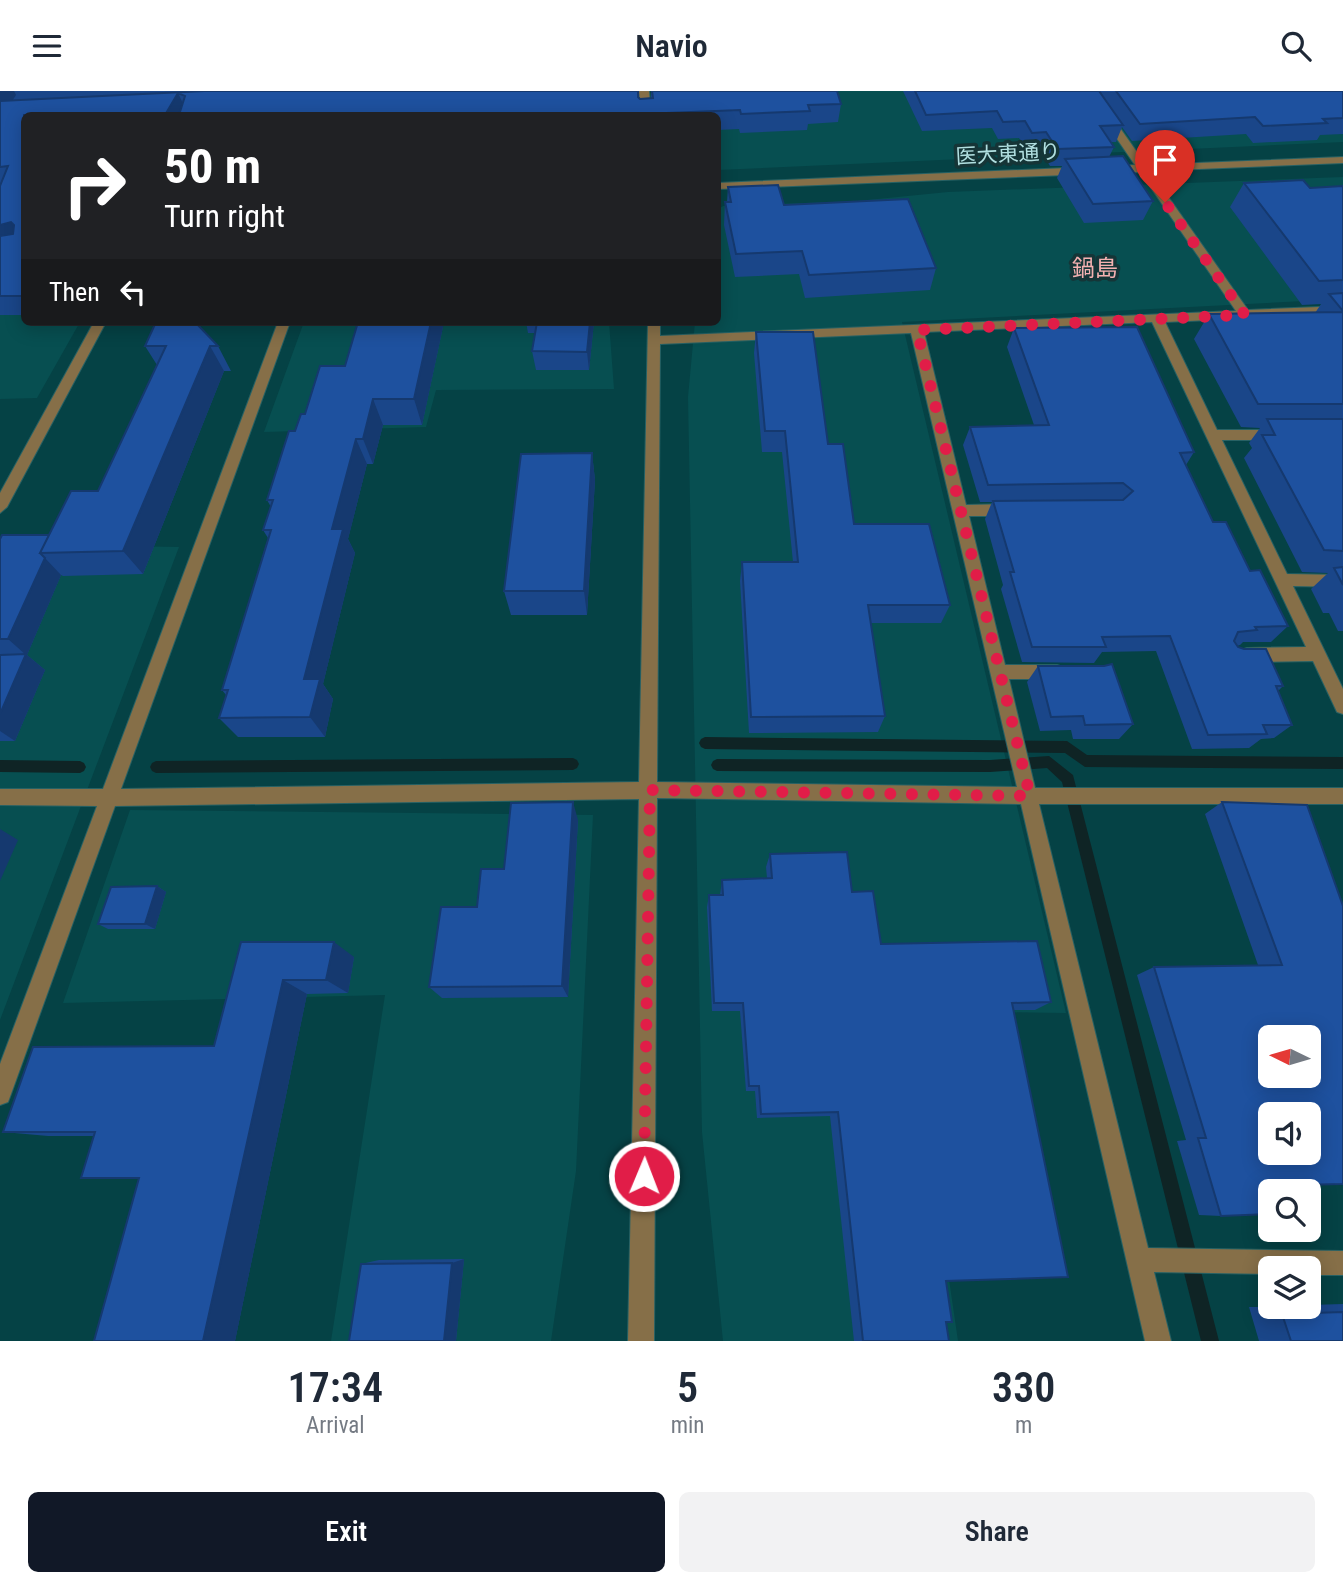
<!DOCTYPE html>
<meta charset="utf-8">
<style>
body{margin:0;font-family:"Roboto Condensed","Noto Sans JP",sans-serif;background:#f2f2f3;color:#1f2937;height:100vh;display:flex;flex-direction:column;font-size:26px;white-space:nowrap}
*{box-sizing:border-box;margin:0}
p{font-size:23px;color:#747a83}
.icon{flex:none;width:38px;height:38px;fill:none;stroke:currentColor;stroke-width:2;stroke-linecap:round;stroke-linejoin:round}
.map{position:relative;height:1250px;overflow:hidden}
.panel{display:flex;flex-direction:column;background:#fff;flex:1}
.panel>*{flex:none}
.banner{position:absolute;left:21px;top:21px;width:700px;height:214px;border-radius:10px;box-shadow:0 4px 18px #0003;background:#202124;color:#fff;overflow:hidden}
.needle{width:46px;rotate:275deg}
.tools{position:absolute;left:1258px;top:934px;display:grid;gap:14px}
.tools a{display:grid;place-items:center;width:63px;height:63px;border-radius:10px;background:#fff;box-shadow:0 4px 18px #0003;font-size:35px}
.pin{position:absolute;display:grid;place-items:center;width:60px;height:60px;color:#fff;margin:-72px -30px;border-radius:50% 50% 50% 0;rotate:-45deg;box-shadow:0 0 7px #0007}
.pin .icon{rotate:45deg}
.me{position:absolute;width:77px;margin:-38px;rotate:1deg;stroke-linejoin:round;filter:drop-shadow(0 0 5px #0008)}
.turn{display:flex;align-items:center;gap:24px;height:147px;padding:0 28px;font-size:32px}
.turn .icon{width:91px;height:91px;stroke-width:2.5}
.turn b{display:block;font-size:49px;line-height:60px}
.then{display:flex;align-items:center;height:66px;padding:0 28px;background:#0003;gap:14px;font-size:26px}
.eta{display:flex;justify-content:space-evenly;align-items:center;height:119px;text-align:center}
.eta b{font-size:42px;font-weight:600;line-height:49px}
.button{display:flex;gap:14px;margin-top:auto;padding:14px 28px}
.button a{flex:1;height:80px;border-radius:10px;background:#111827;color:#fff;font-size:28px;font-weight:600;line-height:80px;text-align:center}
.button a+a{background:#f2f2f3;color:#1f2937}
header{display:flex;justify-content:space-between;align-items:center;height:91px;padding:0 28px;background:#fff;font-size:32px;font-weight:600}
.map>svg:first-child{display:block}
</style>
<header><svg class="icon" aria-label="menu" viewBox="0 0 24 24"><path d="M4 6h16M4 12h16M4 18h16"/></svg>Navio<svg class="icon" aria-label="search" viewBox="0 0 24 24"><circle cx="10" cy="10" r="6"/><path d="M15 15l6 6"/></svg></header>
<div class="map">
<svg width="1343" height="1250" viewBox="0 0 1343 1250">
<rect width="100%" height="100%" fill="#054245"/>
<!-- built -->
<path fill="#074f51" d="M654 0H1223L1343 8V51L718 79V24Z
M1343 86V208L902 231 1066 922 910 920 958 1250H723L702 1041 688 306 695 231H718V118L723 115 857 110 948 101Z
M24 176V231H80L37 307 0 308V180Z
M304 231H609L614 298 436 299 426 336 264 341Z
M11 453 179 456 0 929V474Z
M130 719 593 724 576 1080 551 1250H331L385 904 63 912Z"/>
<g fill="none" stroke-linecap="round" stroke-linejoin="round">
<!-- stream -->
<path fill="#0f2425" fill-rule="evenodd" d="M705 646 1067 650 1087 664 1343 666V678L1085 676 1065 662 705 658 701 656 699 652 701 648Z
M1049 665 1073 684 1074 688 1219 1250H1201L1062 691 1047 677 990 681 717 680 713 678 711 674 713 670 717 668 990 669Z
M573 667 577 669 579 673 577 677 573 679 156 682 152 680 150 676 152 672 156 670Z
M0 669 80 670 84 672 86 676 84 680 80 682 0 681Z"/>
<defs>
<path id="minor" d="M639 0H649L651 24H641Z
M1084 0H1094L1146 74 1343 66V72L1150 80 1248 219 1343 215V223L1165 231 1217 339H1276L1283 344 1276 349H1222L1287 483 1343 484V496L1293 495 1343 598V623L1337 621 1313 570 1247 571 1241 569 1239 564 1241 559 1247 557 1306 556 1152 231 924 241 966 414 1010 413 1017 419 1010 425H969L1005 574H1057L1063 576 1065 581 1063 586 1057 588H1009L1035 697H1343V713H1039L1148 1157 1343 1160V1184H1309V1178H1270V1183L1154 1181 1171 1250H1145L1021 713 657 707 654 1250H628L639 708 115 715 11 1003 8 1011 0 1014V973L97 715 0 714V698H103L278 231H290L121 698 639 691 648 231H660V245L1236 220 1140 81 718 98V92L1135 74ZM911 242 1017 696 657 691 660 253Z
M94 231H106L7 416 0 422V402Z"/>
</defs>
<!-- minor casing -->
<use href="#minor" stroke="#276164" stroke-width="2"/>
<!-- minor -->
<use href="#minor" fill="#866f48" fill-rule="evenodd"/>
</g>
<!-- wall -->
<path fill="#1a4689" d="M0 0H638V6L640 8 651 7V0H837L841 13 838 31 808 33 807 39 740 42 739 38 718 39V24H24V224H0Z
M903 0H1343V43L1320 44 1317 49 1253 52 1246 43 1132 50 1122 36 1116 51H1111L1114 56 1109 66 1153 110 1143 129 1084 132 1057 87 1062 75H1050L1040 58 1026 59 1019 47 998 48 992 37 922 40Z
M1244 92 1310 97 1343 95V540H1338L1329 522H1323L1311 498 1328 482 1302 481 1244 367 1252 357 1249 352 1260 337 1241 336 1194 248 1209 223 1315 222 1321 213 1302 214 1230 116Z
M728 96 784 114 936 177 930 199 805 207 799 183 735 186 724 134 725 111H727Z
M444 231 422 334H383L373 373H367L348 448 355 462 323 593 333 608 325 646H238L219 627 226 604 222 599 268 447 263 439 271 416 267 409 295 340 305 323 345 275Z
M526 231H594L589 279H536L532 260 535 242H528Z
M1014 237 1194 361 1186 374 1213 431 1250 480 1288 535 1271 551H1243L1240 554 1237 555 1283 595 1278 600 1292 634 1274 647 1261 648 1249 657 1192 658 1156 560 1102 561 1094 572 1022 571 1001 498 1003 494 985 428 992 411H980L963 354 970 336 1034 334 1007 256Z
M756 241 828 353 854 433 950 514 941 532H871L885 625 878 641 749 642 740 490 742 471H793L782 361H762L754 262Z
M145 255H218L231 280H224L143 483 63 485 61 484 27 564 45 579 15 650H0V448L49 444 98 400 157 274Z
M592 362 595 389 587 524H511L504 500Z
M1038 575 1133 633 1119 648H1073L1071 639 1040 640 1027 591Z
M1222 711 1307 714 1298 1094 1221 1125 1199 1124 1177 1050 1186 1049 1137 884 1154 876 1258 874 1205 723Z
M578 729 568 906 442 907 429 896 477 816 504 778Z
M770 763 852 801 881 853 1051 911 1035 919H1014L946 1190V1231L949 1250H854L830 1025 757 1027 755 1000H746L740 920H712L707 816 709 804H720L722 789 767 787 766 776Z
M157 795 166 801 155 838H108L98 833Z
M241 851 354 866 348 902 307 903 235 1250H94L139 1088 81 1087 94 1045H48L3 1041 214 955Z
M464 1168 456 1250 361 1173 379 1169Z
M1343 1213V1250H1259L1249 1216H1309V1214Z"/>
<!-- shaded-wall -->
<path fill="#15396f" d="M0 0H14L16 4 7 18 0 19Z
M178 2 187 21 184 24H165Z
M11 131 24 150 0 155V134Z
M431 231H444L422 334 414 308Z
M590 231H594L589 279 587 261Z
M210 255 224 280 143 483 123 460Z
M373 308 383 334 373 373 363 348Z
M356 348 367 373 348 448 355 462 323 593 333 608 325 646 310 626 304 588 332 438Z
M592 362 595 389 587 524 584 500Z
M45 467 61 484 27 564 45 579 15 650 0 640V623L26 564 8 548Z
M573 711 578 729 568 906 562 895Z
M0 738 18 749 0 790Z
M157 795 166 801 155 838 145 833Z
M334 851 354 866 348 902 326 889Z
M283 889 307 903 235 1250H203Z
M464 1168 456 1250H444L452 1172Z"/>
<!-- building -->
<path fill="#1e519f" stroke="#15396f" stroke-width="2" fill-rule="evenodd" d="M204 0H638V6L640 8 653 7 652 0H837L841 13 808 14 810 20 741 23 740 19 617 24H179L185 5 178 2 165 24H24V205H0V145L13 143 14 134 11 131 0 134V95L8 75 0 76V10Z
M915 0H1099L1123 34 1100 35 1114 56 1057 58 1046 41 1032 42 1025 30 1003 31 997 20 926 24Z
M1116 0H1343V27L1323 28 1327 32 1263 35 1255 26 1140 33Z
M1123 65 1153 110 1093 113 1065 68Z
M1303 89 1310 97 1343 95V189L1319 190 1244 92Z
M778 94 784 114 908 108 936 177 809 184 802 160 736 163 725 111H731L728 96Z
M1343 202V220L1329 203Z
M1343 221V313H1258L1209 223Z
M156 231H195L218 255H210L123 460 40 462 71 400H98L166 255H145Z
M358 231H431L414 308H373L363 348H356L332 438H343L304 588H320L310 626 219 627 228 599H222L271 439H263L273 409H267L289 340H295L301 323H305L320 275H345Z
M537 231H590L587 261 532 260Z
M1137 236 1194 361 1180 362 1213 431H1226L1250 480 1260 479 1288 535 1255 536 1257 539 1238 541 1234 550 1238 556 1244 558H1266L1283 595H1276L1292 634H1263L1267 643 1208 644 1170 545 1102 546 1106 556H1032L1010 481H1014L993 410 1123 409 1133 400 1123 392 988 394 970 336 1049 334 1014 237Z
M756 241H813L828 353H843L854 433H929L950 514H868L885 625 751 626 742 471H798L785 340H765Z
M1267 328H1343V460L1324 459 1262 344H1275Z
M592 362 584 500H504L521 363Z
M2 444H49L40 462 45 467 8 548H0V448Z
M1343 476V494L1334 477Z
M26 563 0 623V564Z
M1112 573 1133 633 1085 634 1083 625 1051 626 1038 575H1104Z
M573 711 562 895 429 896 441 816H477L481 778H504L511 712Z
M1222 711 1307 714 1343 815V1093L1298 1094 1300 1101H1270V1123L1221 1125 1198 1047H1206L1154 876 1282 874ZM1270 947H1309V985H1270ZM1270 1024H1309V1062H1270Z
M847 761 852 801 873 800 881 853 1037 850 1051 911 1012 912 1068 1186 946 1190 952 1231H946L949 1250H863L838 1021 761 1023 759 995H749L743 912H714L709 804H723L722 789 772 787 770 763Z
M157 795 145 833H98L111 796Z
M241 851H334L326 889H283L203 1250H94L139 1087H81L95 1041H3L33 956 214 955Z
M452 1172 444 1250H349L361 1173Z
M1343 1221V1250H1291L1282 1223Z"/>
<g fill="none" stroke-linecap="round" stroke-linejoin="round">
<!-- route -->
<path stroke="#e11d48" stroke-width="12" stroke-dasharray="0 21.6" d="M644 1085 650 699 1030 705 917 239 1245 224 1165 111"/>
</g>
<g text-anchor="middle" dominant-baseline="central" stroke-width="7" stroke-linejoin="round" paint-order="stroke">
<!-- far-street labels -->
<g font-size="21" fill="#b1dfe0" stroke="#153537">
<text transform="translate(1008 63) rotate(-3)">医大東通り</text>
</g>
<!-- far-quarter labels -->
<g font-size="23" fill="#f5b1b1" stroke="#153537">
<text x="1095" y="177">鍋島</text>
</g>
</g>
</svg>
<div class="tools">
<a><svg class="needle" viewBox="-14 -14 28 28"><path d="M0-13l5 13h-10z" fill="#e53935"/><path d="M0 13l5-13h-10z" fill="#747a83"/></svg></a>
<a><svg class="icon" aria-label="sound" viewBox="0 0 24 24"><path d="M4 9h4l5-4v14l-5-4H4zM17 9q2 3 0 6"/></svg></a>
<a><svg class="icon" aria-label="search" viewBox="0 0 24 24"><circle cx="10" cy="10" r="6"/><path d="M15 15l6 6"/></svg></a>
<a><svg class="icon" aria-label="layers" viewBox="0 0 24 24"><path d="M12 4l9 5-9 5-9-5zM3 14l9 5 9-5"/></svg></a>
</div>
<div class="pin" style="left:1165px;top:111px;background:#d93025"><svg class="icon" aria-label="arrive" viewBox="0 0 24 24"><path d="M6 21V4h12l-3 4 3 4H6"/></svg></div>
<svg class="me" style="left:644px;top:1085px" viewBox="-20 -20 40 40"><circle r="17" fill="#e11d48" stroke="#fff" stroke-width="3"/><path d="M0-11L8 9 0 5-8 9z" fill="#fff"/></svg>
<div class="banner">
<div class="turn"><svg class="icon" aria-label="right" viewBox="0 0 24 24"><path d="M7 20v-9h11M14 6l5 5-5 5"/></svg><div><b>50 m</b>Turn right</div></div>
<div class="then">Then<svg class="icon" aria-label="left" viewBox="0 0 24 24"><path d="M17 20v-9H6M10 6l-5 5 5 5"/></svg></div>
</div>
</div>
<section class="panel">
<div class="eta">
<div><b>17:34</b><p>Arrival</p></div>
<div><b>5</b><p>min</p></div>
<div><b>330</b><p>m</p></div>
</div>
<div class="button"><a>Exit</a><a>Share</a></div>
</section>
